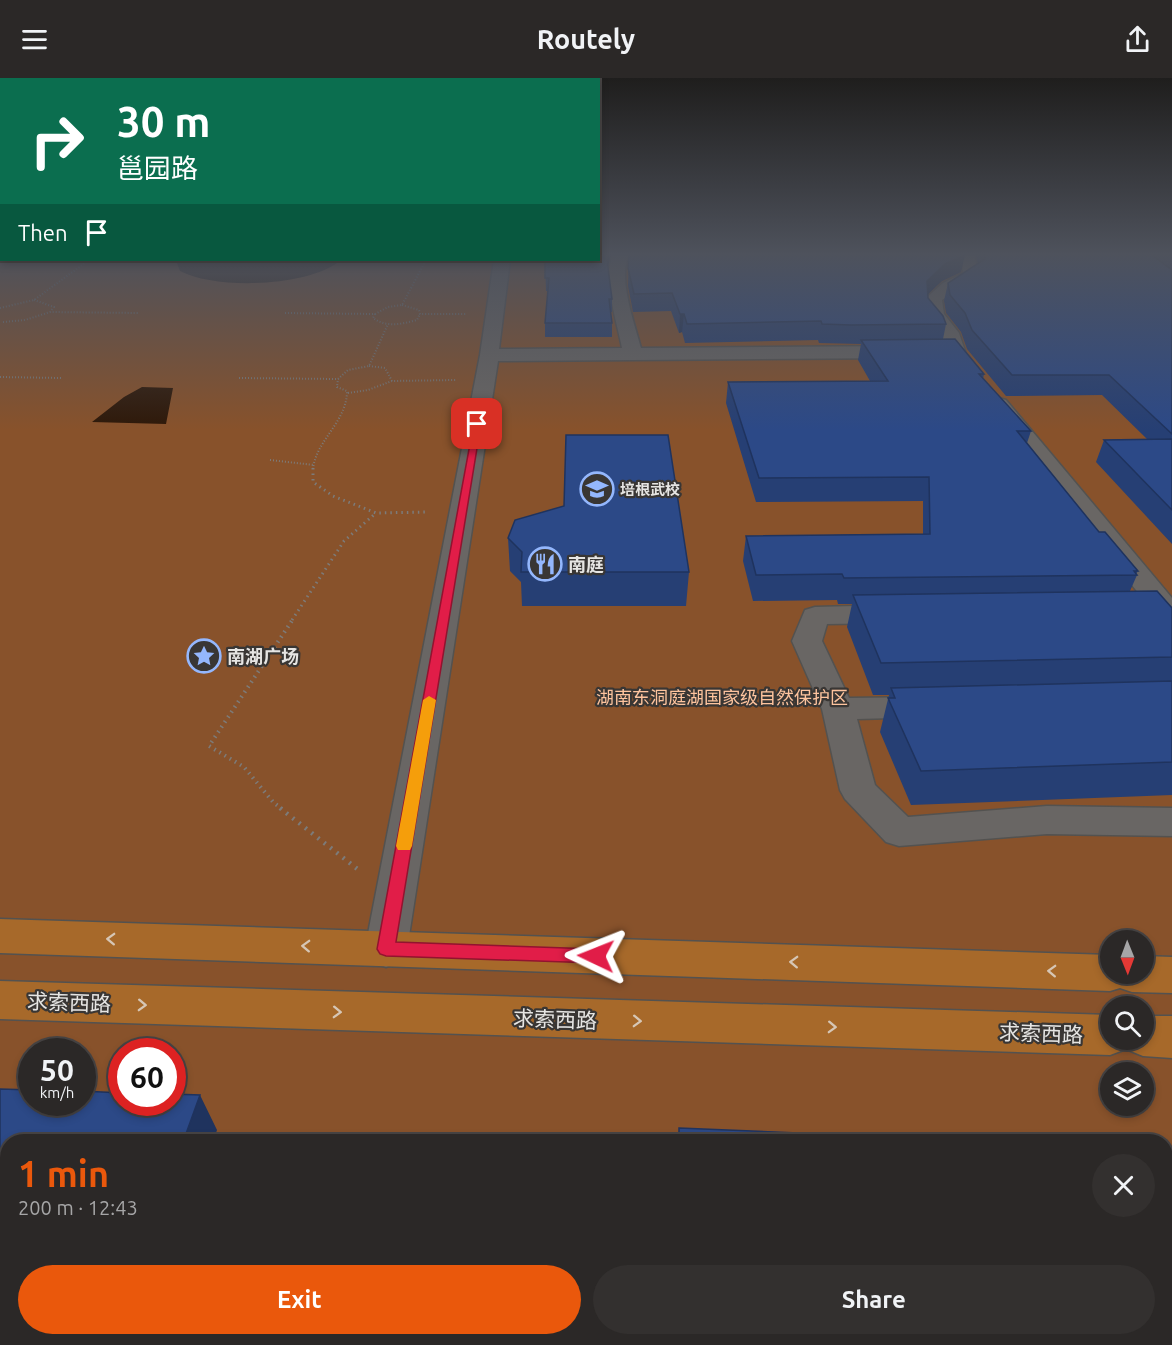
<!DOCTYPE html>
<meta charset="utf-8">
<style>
body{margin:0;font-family:Ubuntu,"Noto Sans SC",sans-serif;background:#33302f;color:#f1f3f6;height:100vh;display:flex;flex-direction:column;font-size:22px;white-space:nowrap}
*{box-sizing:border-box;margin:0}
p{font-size:20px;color:#a6a6a7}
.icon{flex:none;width:33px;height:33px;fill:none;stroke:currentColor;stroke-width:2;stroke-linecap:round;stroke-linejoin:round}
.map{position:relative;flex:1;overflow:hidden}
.details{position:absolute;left:0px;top:1056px;width:1173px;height:212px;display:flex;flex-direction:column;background:#2b2827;border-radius:24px 24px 0 0;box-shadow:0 3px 9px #0003,0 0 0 2px #474444}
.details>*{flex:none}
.top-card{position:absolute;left:0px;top:0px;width:600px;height:183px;box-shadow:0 3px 9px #0003,0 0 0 2px #474444;background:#0b6e4f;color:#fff;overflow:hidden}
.needle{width:39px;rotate:179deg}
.buttons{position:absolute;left:1100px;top:852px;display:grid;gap:12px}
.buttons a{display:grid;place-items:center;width:54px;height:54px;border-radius:50%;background:#2b2827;box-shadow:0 3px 9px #0003,0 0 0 2px #474444;font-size:30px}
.speed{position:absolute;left:18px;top:960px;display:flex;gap:12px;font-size:30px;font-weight:700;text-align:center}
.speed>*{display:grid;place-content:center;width:78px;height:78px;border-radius:50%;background:#2b2827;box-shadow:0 3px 9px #0003,0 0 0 2px #474444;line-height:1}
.speed small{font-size:15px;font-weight:400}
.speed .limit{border:9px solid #d22;background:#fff;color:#111}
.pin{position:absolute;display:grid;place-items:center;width:51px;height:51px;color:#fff;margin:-26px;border-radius:12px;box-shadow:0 3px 9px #0006}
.me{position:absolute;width:66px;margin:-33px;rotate:272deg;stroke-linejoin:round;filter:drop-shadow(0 0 4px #0008)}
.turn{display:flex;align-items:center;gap:21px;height:126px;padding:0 18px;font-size:27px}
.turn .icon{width:78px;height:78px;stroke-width:2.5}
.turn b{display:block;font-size:42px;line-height:51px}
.then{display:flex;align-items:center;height:57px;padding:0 18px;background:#0003;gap:12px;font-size:22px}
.round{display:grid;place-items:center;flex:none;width:63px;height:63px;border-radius:32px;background:#33302f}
.overview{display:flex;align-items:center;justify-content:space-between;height:102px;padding:0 18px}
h1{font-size:36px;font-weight:600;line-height:45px;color:#ea580c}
.action{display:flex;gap:12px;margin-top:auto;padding:12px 18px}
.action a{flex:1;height:69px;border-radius:36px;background:#ea580c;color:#fff;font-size:24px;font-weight:600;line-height:69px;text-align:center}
.action a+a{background:#33302f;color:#f1f3f6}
header{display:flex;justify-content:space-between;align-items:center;height:78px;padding:0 18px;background:#2b2827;font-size:27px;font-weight:600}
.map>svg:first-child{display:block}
</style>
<header><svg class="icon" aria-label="menu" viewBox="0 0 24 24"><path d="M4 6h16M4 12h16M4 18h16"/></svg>Routely<svg class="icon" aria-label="share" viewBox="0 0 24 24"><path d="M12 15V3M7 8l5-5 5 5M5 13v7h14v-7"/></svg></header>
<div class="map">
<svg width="1172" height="1267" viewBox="0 0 1172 1267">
<rect width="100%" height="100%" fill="#393634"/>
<!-- green -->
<path fill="#88522b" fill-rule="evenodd" d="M0 175 2 182H598L599 175H1172V1267H0ZM1110 862H1143V896H1110ZM1110 928H1143V962H1110ZM32 974H82V1024H32ZM122 974H172V1024H122ZM1110 994H1143V1028H1110ZM8 1064H1166V1260H8Z"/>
<!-- water -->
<path fill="#2e1808" d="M180 182H341C309 209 216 212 180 193L177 185Z
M142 309 173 310 166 346 92 344 124 319Z"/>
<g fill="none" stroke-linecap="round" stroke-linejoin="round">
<defs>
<path id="minor" d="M615 175H630C616 195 635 247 641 270L904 268 911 270 913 274 911 278 904 280 498 283 407 871 401 883 386 889 371 883 365 871 480 277 494 182H510L499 271 622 270C618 248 600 193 615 175Z
M956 175 974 177 979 197 942 222 944 236 959 255 965 273 963 277H949L941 256 926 237 925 221 943 205 963 195 962 181Z
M999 320 1006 322 1172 520V548L1162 545 992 330 989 326 992 322Z
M893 527 903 530 908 536 903 542 893 545 827 546 822 563 849 620 930 619 942 622 946 629 942 636 930 639 857 641 875 707 908 739 1047 728 1172 730V758L1047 756 899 768 886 764 845 721 840 712 822 631 792 563 805 532 815 529Z"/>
<path id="major" d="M0 841 1110 877V896H1143V878L1172 879V915L1132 914 1120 910 1110 913 0 875Z
M0 903 1110 937V962H1143V938H1172V980L1143 978 1126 971 1110 977 0 941Z"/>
</defs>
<!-- minor casing -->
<use href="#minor" stroke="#535250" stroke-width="3"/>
<!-- major casing -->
<use href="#major" stroke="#535250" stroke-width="3"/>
<!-- path-far3 -->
<path stroke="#7d7b79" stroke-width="2" stroke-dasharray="1 2" stroke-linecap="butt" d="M34 222 54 229 50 234
M402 227 419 232 420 236H466
M0 230 34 222 89 182
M285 235 375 236 388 229 402 227 426 182
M375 236 373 240C387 250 402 246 417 242L420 236
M3 244 25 242 50 234 139 235
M369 288 385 290 392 303
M0 299 61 300
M239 300 338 301 348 292 369 288 388 246
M348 315 368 312 392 303 456 302
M270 382 314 387
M313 391C316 362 347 344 347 313L337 309 338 301"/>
<!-- path-far2 -->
<path stroke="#7d7b79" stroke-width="3" stroke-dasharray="1.5 4" stroke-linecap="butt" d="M313 390V404L333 418 376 435 428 434
M292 542 344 463 376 435"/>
<!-- path-far1 -->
<path stroke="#7d7b79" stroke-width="4" stroke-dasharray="1.5 4.5" stroke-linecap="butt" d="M282 731 273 724 244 689 209 668 293 541"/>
<!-- path -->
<path stroke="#7d7b79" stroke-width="4.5" stroke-dasharray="2 6" stroke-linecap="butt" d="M280 730 360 793"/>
<!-- minor -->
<use href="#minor" fill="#696664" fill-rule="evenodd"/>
<!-- major -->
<use href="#major" fill="#a7692a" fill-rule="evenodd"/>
</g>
<!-- wall -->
<path fill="#263f74" d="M598 175H611L608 190 612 221V234H610L612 245V259H545V245L548 213H546L545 182Z
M629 175 961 194 942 203 928 216V220L946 246 943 261 984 296 983 301 1031 353 1027 365 1099 454 1138 493 1136 496 1137 497 1130 513 1172 530V717L911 727 880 654 889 617H873L847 549 852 526H838L837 522 753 523 743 483 746 458 923 456V423L756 424 726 325 728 304 870 303 858 282 861 266 819 265 818 262 685 265 682 254 679 255 671 233 633 234 628 208Z
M971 175H1172V466L1096 384 1104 362 1147 361 1102 317 1006 318 967 271 961 254 946 235 944 223 948 205 978 186 975 175Z
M508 460 689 494 686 528H522L521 504 510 493Z
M0 1011 217 1052 8 1064V1240H0Z
M679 1260H1166L1172 1267H679Z"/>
<!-- shaded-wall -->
<path fill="#1f335e" d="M609 175H611V177L607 194V182Z
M965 177 961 194 942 203 923 221 927 203 945 186Z
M680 236H684L682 254 679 255Z
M200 1017 217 1052 213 1064H183Z"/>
<!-- building -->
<path fill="#2c4987" stroke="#1f335e" stroke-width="1.5" d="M598 175H609L607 182 612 221H609L612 245H545L549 200H545V182H598Z
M629 175H964L965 177 945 186 927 203 928 220 943 238 946 246 851 247 822 246 821 243 687 246 684 236H680L672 215 634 216 628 190Z
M984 175H1149L1172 192V356L1109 297H1012L972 252 965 235 950 217 948 205 985 181Z
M955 261 984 296H979L1031 353H1017L1099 454H1105L1138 493H1134L1137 497 844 500 842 496 756 497 746 458 930 456 929 399 759 400 728 304 888 303 861 262Z
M566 357H668L689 494H521L522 474 508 460 515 442 564 428Z
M1172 361V432L1104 362Z
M1157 513 1172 530V579L881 585 853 517Z
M1172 603V684L921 693 888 620H895L891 610Z
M0 1011 32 1012V1024H82V1013L122 1015V1024H172V1016L200 1017 183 1064H8V1211L0 1210Z
M679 1050 1020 1064H679Z
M1166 1069 1172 1070V1267H996L849 1260H1166Z"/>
<!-- one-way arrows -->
<defs><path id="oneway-chevron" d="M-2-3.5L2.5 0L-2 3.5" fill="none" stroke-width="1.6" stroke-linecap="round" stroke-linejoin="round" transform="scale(1.5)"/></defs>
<g stroke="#d6c6b5">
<use href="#oneway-chevron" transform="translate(111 861) rotate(-178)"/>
<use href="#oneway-chevron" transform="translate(306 868) rotate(-178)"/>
<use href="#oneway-chevron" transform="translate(794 884) rotate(-178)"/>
<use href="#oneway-chevron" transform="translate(1052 893) rotate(-178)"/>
<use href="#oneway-chevron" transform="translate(142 927) rotate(2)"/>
<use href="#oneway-chevron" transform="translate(337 934) rotate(2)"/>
<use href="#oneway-chevron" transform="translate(637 943) rotate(2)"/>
<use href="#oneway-chevron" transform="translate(832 949) rotate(2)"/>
</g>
<!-- sky -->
<linearGradient id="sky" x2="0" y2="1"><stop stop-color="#1f1e1d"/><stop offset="0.5" stop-color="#4e525c"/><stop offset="1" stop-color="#4e525c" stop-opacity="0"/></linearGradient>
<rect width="1172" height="352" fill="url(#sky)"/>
<!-- route -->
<path fill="#e11d48" stroke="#92132f" stroke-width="1.5" d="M474 344 481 346 396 864 596 871 602 873 605 878 602 883 596 885 386 878 380 876 377 871Z"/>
<!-- slow -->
<path fill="#f59e0b" d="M429 618 436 622 412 768 410 772H398L396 768 423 622Z"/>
<!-- icons -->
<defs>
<symbol id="school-ring" viewBox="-11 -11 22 22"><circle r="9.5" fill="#393634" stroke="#94b7fd" stroke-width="1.5"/><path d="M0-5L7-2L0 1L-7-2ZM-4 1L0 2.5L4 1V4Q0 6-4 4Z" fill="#94b7fd"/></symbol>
<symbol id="restaurant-ring" viewBox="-11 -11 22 22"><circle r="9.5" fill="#393634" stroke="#94b7fd" stroke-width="1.5"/><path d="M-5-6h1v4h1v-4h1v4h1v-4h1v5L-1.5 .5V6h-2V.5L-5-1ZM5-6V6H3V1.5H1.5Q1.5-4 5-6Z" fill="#94b7fd"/></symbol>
<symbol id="sight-ring" viewBox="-11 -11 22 22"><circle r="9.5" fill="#393634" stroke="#94b7fd" stroke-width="1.5"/><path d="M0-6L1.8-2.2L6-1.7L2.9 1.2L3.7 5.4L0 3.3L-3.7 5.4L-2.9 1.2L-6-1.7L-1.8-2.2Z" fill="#94b7fd"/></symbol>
</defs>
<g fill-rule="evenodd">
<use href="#school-ring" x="578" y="392" width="38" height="38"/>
<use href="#restaurant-ring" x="526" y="467" width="38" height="38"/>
<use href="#sight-ring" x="185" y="559" width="38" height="38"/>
</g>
<g text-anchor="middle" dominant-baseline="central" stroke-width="4.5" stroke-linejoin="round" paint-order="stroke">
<!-- far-poi labels -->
<g font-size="15" font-weight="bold" fill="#e6e5e3" stroke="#393634" text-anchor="start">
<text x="620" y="411">培根武校</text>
</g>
<!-- poi labels -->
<g font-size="18" font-weight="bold" fill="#e6e5e3" stroke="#393634" text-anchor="start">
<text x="568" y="486">南庭</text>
<text x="227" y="578">南湖广场</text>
</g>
<!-- park labels -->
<g font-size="18" fill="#fec49e" stroke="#393634">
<text x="722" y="619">湖南东洞庭湖国家级自然保护区</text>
</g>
<!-- near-street labels -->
<g font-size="21" fill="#e6e5e3" stroke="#393634">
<text transform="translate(69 924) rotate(2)">求索西路</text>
<text transform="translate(555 941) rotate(2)">求索西路</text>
<text transform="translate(1041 955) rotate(2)">求索西路</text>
</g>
</g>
</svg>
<div class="buttons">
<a><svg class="needle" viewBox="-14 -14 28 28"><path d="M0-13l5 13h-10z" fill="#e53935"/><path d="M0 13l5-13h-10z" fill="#a6a6a7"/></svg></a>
<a><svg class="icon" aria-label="search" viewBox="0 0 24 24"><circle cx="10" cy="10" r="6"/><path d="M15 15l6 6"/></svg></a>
<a><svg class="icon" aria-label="layers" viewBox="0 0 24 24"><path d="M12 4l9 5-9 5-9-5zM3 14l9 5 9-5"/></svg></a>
</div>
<div class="speed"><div>50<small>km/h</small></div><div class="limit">60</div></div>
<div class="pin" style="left:477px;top:346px;background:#d93025"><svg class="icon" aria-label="arrive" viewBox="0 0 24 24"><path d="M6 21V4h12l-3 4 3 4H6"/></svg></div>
<svg class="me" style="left:596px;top:878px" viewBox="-20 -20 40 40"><path d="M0-17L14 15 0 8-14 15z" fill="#e11d48" stroke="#fff" stroke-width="4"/></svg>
<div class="top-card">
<div class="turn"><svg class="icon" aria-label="right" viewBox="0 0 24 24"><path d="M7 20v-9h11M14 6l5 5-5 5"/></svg><div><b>30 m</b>邕园路</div></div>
<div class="then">Then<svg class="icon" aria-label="arrive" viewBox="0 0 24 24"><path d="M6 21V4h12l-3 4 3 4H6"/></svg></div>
</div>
<section class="details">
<div class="overview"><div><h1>1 min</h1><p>200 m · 12:43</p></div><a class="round"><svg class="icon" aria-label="close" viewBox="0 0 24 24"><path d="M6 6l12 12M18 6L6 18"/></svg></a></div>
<div class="action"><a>Exit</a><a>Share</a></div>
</section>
</div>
